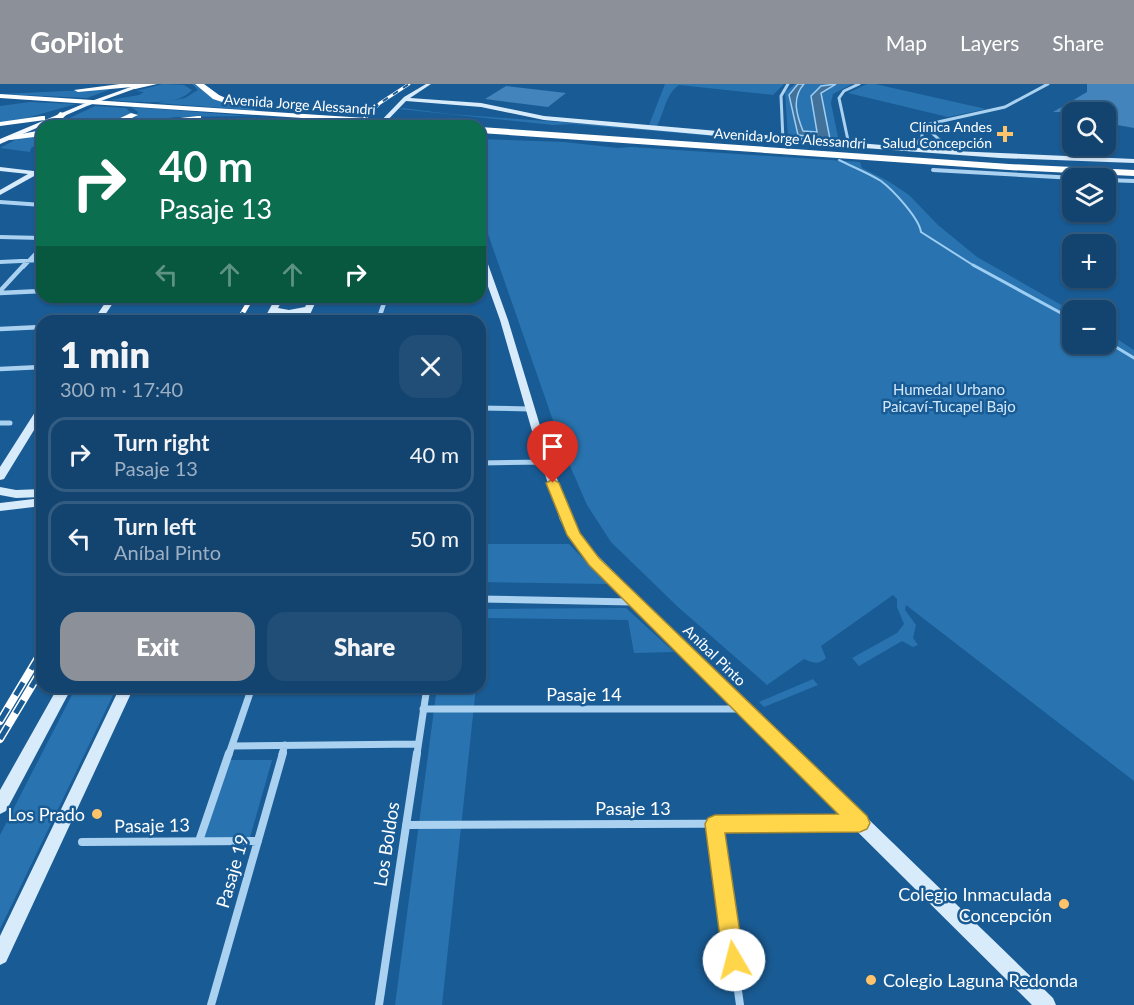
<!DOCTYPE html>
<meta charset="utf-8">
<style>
body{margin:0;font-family:Lato,sans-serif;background:#204e77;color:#f1f3f6;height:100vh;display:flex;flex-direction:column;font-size:22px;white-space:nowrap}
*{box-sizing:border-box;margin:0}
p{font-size:20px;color:#9db0c3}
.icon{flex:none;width:33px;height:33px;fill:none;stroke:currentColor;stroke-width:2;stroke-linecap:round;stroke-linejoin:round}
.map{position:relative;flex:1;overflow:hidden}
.drawer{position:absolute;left:36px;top:231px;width:450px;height:378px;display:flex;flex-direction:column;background:#13446f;border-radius:18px;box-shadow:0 2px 4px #0004,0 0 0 2px #325c82}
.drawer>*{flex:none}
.guide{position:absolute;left:36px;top:36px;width:450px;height:183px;border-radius:18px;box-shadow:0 2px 4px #0004,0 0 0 2px #325c82;background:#0b6e4f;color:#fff;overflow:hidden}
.tools{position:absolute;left:1062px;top:18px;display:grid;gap:12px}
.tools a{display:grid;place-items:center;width:54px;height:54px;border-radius:12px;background:#13446f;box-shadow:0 2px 4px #0004,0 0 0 2px #325c82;font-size:30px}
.pin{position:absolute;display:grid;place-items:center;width:51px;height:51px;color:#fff;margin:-62px -26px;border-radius:50% 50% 50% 0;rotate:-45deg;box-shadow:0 0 6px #0007}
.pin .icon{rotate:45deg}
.me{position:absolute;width:66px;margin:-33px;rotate:352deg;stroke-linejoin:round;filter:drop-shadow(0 0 4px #0008)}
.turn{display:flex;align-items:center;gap:21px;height:126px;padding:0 24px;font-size:27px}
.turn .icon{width:78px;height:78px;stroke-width:2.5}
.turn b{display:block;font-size:42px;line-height:51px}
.lanes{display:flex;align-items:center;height:57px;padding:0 24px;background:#0003;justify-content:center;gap:30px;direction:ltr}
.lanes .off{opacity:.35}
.round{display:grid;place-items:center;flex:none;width:63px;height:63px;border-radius:18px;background:#204e77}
.overview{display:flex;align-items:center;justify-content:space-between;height:102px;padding:0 24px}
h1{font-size:36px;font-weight:800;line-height:45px}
.primary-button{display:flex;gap:12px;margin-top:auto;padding:12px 24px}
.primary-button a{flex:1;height:69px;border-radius:18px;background:#8c9099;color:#fff;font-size:24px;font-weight:800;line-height:69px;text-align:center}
.primary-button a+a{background:#204e77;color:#f1f3f6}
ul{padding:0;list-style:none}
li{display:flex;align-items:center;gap:18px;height:75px;margin:0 12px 9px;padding:0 12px;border:3px solid #325c82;border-radius:18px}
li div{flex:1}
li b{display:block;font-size:22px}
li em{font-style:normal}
header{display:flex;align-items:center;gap:36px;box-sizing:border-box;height:84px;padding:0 30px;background:#8c9099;color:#fff}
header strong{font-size:28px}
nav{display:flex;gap:33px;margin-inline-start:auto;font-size:21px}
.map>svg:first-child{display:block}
</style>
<header>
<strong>GoPilot</strong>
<nav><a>Map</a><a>Layers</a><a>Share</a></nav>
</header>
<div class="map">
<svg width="1134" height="921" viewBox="0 0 1134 921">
<rect width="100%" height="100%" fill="#195b94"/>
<!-- green -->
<path fill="#2974b0" d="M163 0 184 1 192 6C177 24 131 17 110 16L139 11 144 8 136 7Z
M192 0H195L220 17 261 27 157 19 185 14 198 6Z
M665 0H784L773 11 679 1C666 9 664 29 657 42L649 41Z
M795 0H852L833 10 831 19 839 58 788 54 785 8Z
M867 0H875L986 25 948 33 848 9Z
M111 5 87 14 0 10Z
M30 18 76 20 23 35 0 39V22Z
M95 22 126 24 131 29C104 44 93 42 64 42L59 39Z
M131 23 251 32 176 33 112 42 136 33 138 28Z
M403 24 450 30 628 43 807 60 572 40 553 41 399 25Z
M42 50V58L31 64 30 68 0 64 19 54Z
M480 55 564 58 618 64 632 63 860 78 862 84 888 97 909 111 938 141 977 173 1072 227V260H1106V248L1134 266V697L906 521 905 526 916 541 913 554 918 561 913 563 902 557 859 582 852 574 897 549 904 540 897 523V515L893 511 821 562 826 574C818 581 813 579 804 575L767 601 678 523 611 458 587 421 564 368 488 150 485 134 480 133Z
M480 460H569L608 500 480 498Z
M626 524 674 568 634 569 628 536 483 534 480 561V525Z
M813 595 818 601 764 623 759 618Z
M76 603H117L0 845V751Z
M437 603H476L442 921H395Z
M230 676H272L249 757H203Z"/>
<!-- water -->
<path fill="#427199" stroke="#9dcdf2" stroke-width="1.5" d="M798 0H804C791 14 797 32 803 47L817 48 811 12 821 2 836 0 821 9 830 55 798 51 789 11Z"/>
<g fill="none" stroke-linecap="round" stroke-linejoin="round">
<!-- stream-far1 -->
<path stroke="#9dcdf2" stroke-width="2" d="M839 76C853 83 868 89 881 97 893 106 919 134 921 148L976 183"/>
<!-- stream -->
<path stroke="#9dcdf2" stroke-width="3" d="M973 181 1072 235
M1106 257 1134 274"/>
</g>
<!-- building -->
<path fill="#4284bb" d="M1087 0H1134V44L1106 39V28H1053L1087 8Z
M506 2 566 9 548 23 485 15Z"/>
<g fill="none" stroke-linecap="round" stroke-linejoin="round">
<!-- street-far5 -->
<path stroke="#aad1f0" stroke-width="3" d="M938 39 932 49 945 61
M783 56 781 12 788 0
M918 58 922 54V45L929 40 1005 23 1048 0
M849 61 839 14 844 7 859 0"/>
<!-- street-far4 -->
<path stroke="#aad1f0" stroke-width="4" d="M933 86 1075 94
M1106 96 1134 97
M0 118 42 121
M0 153 42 154
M0 178 42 176
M23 183 42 163"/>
<!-- street-far3 -->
<path stroke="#aad1f0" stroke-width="4.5" d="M0 207 24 181
M0 209 42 207
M385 218H430
M159 237 202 235
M378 237 386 213
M0 245 42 243
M0 285 42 283"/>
<!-- street-far2 -->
<path stroke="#aad1f0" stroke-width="5" d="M480 324 530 325
M0 339H10
M480 379 546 378"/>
<!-- street-far1 -->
<path stroke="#aad1f0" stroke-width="7" d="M480 515 631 518
M423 625H741
M232 662 418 660
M229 670 252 603
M282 670 285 661
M417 670 427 603"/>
<!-- street -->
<path stroke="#aad1f0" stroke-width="8" d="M715 740 740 921
M406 741 855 739
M199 757 229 669
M82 758 258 757
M211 921 283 669
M379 921 417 669"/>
<!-- secondary -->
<path fill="#d8ebfb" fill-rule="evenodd" d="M426 0H431L410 14 481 19 544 32 905 63V61C922 54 941 54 956 65L953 67 1134 75V79L1000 74 783 58 544 36 481 23 406 17 382 42H376L404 13ZM924 59 940 61 953 67 908 63Z
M0 83 42 88V92L36 91 0 111V106L28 90 0 87Z
M480 167 484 169 508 236 551 378 572 436 585 459 640 514 1053 914 1056 921H1032L630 522 577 465 560 436 541 378 500 236 480 180Z
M109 213H117L101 237H93Z
M276 213H284L278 224 289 226 305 223 310 213H318L307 237H299L303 229 289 232 276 229 271 237H263Z
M42 322V333L4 395 0 396V383L37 325Z
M0 403 16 406 42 405V413L16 414 0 411Z
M42 414V422L0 427V419Z
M58 603H72L6 727 0 730V706Z
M120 603H134L6 878 0 881V852Z"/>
<!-- primary -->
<path fill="#f3f9ff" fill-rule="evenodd" d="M139 0H148L87 22 0 60V55L83 20Z"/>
<!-- highway -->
<path fill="#fff" fill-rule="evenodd" d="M120 0H157L135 5 132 3 78 8 74 6Z
M195 0H204L219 11 241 21 237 23 213 15Z
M0 10 458 40 462 42H422L0 14Z
M60 28 67 30 60 37 63 42H55L52 37Z
M131 29 138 31 116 42H103Z
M42 32H45V36L0 42V38Z
M198 32H201V36L148 42H122L126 40Z
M480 43 1009 80 1134 86V92L1009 86 480 49Z
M42 46V52L10 56 6 53Z"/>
<defs>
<path id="rail-far2" d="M357 42 380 19 409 0"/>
<path id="rail-far1" d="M238 237 252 213"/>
<path id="rail" d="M0 637 42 567
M0 655 42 585"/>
</defs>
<!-- rail-far2 casing -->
<use href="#rail-far2" stroke="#fff" stroke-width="3"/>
<!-- rail-far1 casing -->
<use href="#rail-far1" stroke="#fff" stroke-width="4.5"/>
<!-- rail casing -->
<use href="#rail" stroke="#fff" stroke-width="8"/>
<!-- rail-far2 -->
<use href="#rail-far2" stroke="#195b94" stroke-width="2" stroke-dasharray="6" stroke-linecap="butt"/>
<!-- rail-far1 -->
<use href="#rail-far1" stroke="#195b94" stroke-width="3" stroke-dasharray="10" stroke-linecap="butt"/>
<!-- rail -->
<use href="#rail" stroke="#195b94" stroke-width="5" stroke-dasharray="15" stroke-linecap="butt"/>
</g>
<!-- route -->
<path fill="#ffd54a" stroke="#a68a30" stroke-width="1.5" d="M553 395 559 399 580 449 599 474 867 732 870 739 867 745 860 748 725 749 744 876 741 883 734 886 726 883 723 876 705 740 708 734 715 731 838 730 589 481 567 451 546 399Z"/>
<!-- markers -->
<g fill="#ffc469" stroke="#195b94" stroke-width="2">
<path d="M1002 41h6v6h6v6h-6v6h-6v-6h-6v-6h6z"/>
<circle cx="97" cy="730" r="6"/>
<circle cx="1064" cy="820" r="6"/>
<circle cx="871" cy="896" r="6"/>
</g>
<g text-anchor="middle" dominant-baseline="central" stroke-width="5" stroke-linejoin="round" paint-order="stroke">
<!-- far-street labels -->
<g font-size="14" fill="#fff" stroke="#195b94">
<text transform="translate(300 20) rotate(4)">Avenida Jorge Alessandri</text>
<text transform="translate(790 54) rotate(4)">Avenida Jorge Alessandri</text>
</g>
<!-- far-poi labels -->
<g font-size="14" fill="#fff" stroke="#195b94" text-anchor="end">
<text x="992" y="42">Clínica Andes<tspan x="992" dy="16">Salud Concepción</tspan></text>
</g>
<!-- park labels -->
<g font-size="15" fill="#d1e8fb" stroke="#195b94">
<text x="949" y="305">Humedal Urbano<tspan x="949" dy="17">Paicaví-Tucapel Bajo</tspan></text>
</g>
<!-- street labels -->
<g font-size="15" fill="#fff" stroke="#195b94">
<text transform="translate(715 571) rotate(44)">Aníbal Pinto</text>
</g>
<!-- near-street labels -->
<g font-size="18" fill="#fff" stroke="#195b94">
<text x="584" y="610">Pasaje 14</text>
<text x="633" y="724">Pasaje 13</text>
<text transform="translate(152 741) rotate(-1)">Pasaje 13</text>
<text transform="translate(386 760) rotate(-81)">Los Boldos</text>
<text transform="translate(232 787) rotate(-74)">Pasaje 19</text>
</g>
<!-- near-poi labels -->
<g font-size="18" fill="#fff" stroke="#195b94" text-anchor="end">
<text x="85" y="730">Los Prado</text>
<text x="1052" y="810">Colegio Inmaculada<tspan x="1052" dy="21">Concepción</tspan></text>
<text x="883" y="896" text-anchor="start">Colegio Laguna Redonda</text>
</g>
</g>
</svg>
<div class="tools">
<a><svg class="icon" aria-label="search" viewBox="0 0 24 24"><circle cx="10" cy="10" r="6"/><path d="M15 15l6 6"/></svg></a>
<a><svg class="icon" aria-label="layers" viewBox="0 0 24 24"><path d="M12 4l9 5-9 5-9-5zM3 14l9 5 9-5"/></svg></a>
<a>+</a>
<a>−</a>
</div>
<div class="pin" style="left:553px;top:399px;background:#d93025"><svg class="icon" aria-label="arrive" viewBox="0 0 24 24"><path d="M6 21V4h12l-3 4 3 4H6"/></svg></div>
<svg class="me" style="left:734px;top:876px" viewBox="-20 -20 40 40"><circle r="19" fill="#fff"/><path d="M0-13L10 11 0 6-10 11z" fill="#ffd54a"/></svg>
<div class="guide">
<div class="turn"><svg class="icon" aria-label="right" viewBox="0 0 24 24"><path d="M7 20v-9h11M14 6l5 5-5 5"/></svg><div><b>40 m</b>Pasaje 13</div></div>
<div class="lanes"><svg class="icon off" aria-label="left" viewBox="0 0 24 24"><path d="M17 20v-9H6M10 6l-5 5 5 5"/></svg><svg class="icon off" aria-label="ahead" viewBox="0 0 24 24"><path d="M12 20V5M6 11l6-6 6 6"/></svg><svg class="icon off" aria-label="ahead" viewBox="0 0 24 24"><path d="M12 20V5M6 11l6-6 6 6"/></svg><svg class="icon" aria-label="right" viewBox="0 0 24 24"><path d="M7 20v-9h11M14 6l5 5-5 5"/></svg></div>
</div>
<section class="drawer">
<div class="overview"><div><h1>1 min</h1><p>300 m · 17:40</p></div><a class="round"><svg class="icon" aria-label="close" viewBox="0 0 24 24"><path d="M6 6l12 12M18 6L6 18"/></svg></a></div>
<ul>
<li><svg class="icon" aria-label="right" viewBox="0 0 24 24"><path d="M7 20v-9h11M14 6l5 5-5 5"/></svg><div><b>Turn right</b><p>Pasaje 13</p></div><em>40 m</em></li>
<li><svg class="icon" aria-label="left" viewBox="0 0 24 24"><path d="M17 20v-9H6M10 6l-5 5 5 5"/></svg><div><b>Turn left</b><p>Aníbal Pinto</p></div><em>50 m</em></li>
</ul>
<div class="primary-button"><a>Exit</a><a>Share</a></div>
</section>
</div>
